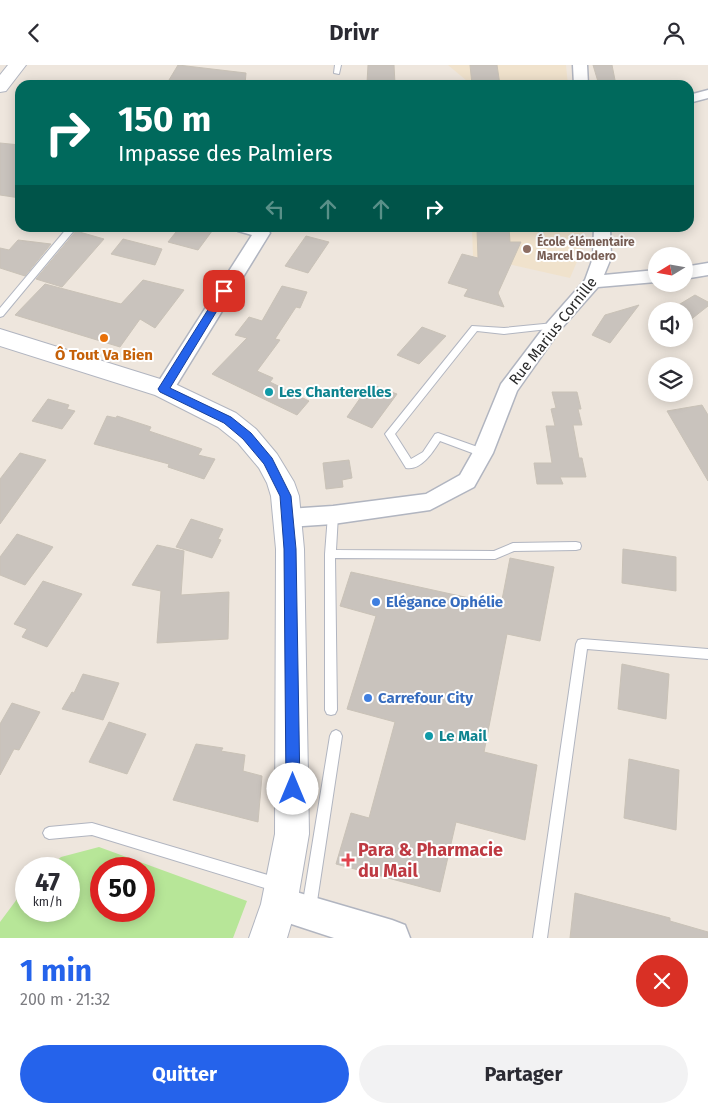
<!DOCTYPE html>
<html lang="fr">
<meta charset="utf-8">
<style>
body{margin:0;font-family:"Fira Sans",sans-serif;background:#f2f2f3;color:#2b2b33;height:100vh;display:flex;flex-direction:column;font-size:19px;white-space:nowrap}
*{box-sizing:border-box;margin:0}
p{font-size:16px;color:#7c7c81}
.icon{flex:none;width:28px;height:28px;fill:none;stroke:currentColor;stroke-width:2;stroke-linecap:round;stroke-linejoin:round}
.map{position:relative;height:873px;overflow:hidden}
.sheet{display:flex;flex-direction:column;background:#fff;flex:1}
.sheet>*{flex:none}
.top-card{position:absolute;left:15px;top:15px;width:679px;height:152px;border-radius:15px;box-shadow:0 2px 12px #0003;background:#00695c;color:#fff;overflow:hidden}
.needle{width:32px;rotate:259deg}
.buttons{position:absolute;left:648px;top:182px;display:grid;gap:10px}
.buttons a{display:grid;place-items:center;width:45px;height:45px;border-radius:50%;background:#fff;box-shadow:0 2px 12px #0003;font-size:25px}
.speed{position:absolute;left:15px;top:792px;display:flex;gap:10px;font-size:25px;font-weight:700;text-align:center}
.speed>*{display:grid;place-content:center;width:65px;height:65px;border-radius:50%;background:#fff;box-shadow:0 2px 12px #0003;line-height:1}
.speed small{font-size:12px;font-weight:400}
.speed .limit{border:8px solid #d22;background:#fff;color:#111}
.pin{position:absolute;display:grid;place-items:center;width:42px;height:42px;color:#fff;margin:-21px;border-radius:10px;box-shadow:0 2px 8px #0006}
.me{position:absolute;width:55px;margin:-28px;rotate:0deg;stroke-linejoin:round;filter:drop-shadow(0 0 4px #0008)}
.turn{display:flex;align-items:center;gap:18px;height:105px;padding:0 20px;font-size:22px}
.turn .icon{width:65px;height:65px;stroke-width:2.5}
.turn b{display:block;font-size:35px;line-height:42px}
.lanes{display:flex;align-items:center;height:48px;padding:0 20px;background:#0003;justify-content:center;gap:25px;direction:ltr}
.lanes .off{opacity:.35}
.round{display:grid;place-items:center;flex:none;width:52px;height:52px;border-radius:26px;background:#f2f2f3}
.head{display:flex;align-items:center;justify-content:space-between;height:85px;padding:0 20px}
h1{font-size:30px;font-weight:700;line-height:38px;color:#2563eb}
.action{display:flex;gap:10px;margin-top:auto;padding:10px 20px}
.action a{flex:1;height:58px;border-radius:30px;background:#2563eb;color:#fff;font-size:20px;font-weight:700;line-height:58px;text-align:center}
.action a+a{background:#f2f2f3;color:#2b2b33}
header{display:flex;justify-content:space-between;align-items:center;height:65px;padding:0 20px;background:#fff;font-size:22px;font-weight:700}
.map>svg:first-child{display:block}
</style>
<header><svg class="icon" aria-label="back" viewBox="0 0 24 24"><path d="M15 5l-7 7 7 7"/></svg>Drivr<svg class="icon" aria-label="person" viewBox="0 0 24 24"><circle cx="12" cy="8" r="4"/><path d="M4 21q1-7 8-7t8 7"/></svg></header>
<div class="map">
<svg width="708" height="873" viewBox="0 0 708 873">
<rect width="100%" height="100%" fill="#eee6dd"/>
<!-- education -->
<path fill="#f0e2cc" d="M448 0H566L568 20H468L467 16Z
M472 163H583L585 178 570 213 473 191Z"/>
<!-- green -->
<path fill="#b7e698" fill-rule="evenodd" d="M99 782 247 836 233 873H0V857L26 822V846H69V804H47L61 792ZM101 804H144V846H101Z"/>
<!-- building -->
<path fill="#c9c3bd" stroke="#c9c2b7" d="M178 0 246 8 245 20H166Z
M368 0H394L395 19 367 18Z
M470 0H497L500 20H472Z
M593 0H612L616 20H599Z
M0 78 20 80V133L0 130Z
M180 162H215L198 185 168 177Z
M486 162H509L510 177H521L498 228 504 242 464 231 468 224 448 218 462 189 478 193 477 165H486Z
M76 166 104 174 62 222 36 214Z
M306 171 329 177 308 208 285 201Z
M123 174 162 184 155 200 111 189Z
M18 175 51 179 25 211 0 203V183L9 185Z
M143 215 184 225 155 263 140 254 120 282 15 250 45 219 121 239Z
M282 221 307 227 300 243 296 242 275 274 280 275 257 306 273 313 270 317 309 336 297 350 212 309 247 273 235 270 249 252 262 256Z
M695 230 708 237V241L689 256 684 254V246L670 245Z
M639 240 610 278 592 270 605 250Z
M422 262 446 271 419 299 397 290Z
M370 319 397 329 372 363 347 352Z
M552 327H577L581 344H578L582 360H573L579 393H582L586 412H560L563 419H537L534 398H552L546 361H555L551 344 556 343Z
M48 334 69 340 67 344 75 346 62 364 32 356Z
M702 340 708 350V416L667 346Z
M107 351 116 353 117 351 151 362 149 366 202 384 198 390 215 394 204 414 168 402 169 399 94 379Z
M20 388 46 395 0 459V414Z
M349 395 352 413 342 415 343 422 326 424 323 398Z
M191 454 223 464 218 474 221 475 212 493 176 482Z
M17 469 53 482 25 520 0 510V492Z
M157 480 184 486 181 530 229 527 228 574 157 578 161 526 132 520Z
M623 484 676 492V526L622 518Z
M510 493 554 502 540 576 507 569 484 687 537 700 525 775 456 757 440 827 336 799 351 748 369 753 395 657 347 644 376 551 340 541 351 507 501 540Z
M43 516 82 529 47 582 22 572 27 564 14 559Z
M622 599 669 609 666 654 618 644Z
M83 609 119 618 103 655 62 644 72 627 74 628Z
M12 638 40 647 19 685 14 684 0 710V659Z
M109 657 146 669 127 709 89 697Z
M196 679 223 683 221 686 245 690 243 706 262 711 258 757 173 735Z
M629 694 679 705 676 765 624 753Z
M575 828 670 853V856L708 867V873H570Z"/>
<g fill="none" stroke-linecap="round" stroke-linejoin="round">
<defs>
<path id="service" d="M335 0H341L339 9 334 8Z
M68 162H77L3 251 0 252V243Z
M554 258 557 259 558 261 557 263 504 269 477 266 395 369 411 394 423 387 435 369 438 368 486 385 488 388 483 392 440 376C433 387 421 406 406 403L385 369 472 261 504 263Z
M333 446 337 447 338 450 336 485 494 486 513 478 576 477 580 478 581 481 580 484 576 485 514 486 495 494 335 493 337 645 335 649 331 650 327 649 325 645V489L328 450 329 447Z
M582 574 708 584V594L587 584 547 873H533L576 579 578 575Z
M336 665 340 667 342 671 316 843 314 848 309 850 304 848 302 843 330 671 332 667Z
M92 758 278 813 283 815 285 820 283 825 278 827 92 770 49 774 45 772 43 768 45 764 49 762Z"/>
<path id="minor" d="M573 0H587L588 20H574Z
M708 25V33L689 38V30Z
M236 162C246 162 264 159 270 168L171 329 164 331 157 329 154 324 157 319 252 170 238 166Z
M594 162H610L611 193 604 210 656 205V217L598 222 560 265 517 326 493 388 474 422 430 445 333 459 288 462 280 459 277 453 280 447 288 444 333 441 426 429 460 410 473 387 501 319 548 257 585 215 593 193Z
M708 198V210L684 214V202Z"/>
<path id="tertiary" d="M279 822 392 855 405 860 410 873H334L267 851 262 839 267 827Z"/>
<path id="secondary" d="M8 0H26L6 26 0 27V10Z
M0 264 173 318 236 348 256 364 277 389 294 417 299 431 304 484 309 769 297 839 287 873H249L261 839 275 769 276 484 271 431 267 418 259 403 238 378 218 362 155 330 0 281Z"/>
</defs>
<!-- service casing -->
<use href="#service" stroke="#b1b5c0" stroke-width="2"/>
<!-- minor casing -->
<use href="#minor" stroke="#b1b5c0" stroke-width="3"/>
<!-- tertiary casing -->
<use href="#tertiary" stroke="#b1b5c0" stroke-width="3"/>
<!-- secondary casing -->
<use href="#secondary" stroke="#b1b5c0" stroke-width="2"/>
<!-- service -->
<use href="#service" fill="#fff" fill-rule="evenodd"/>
<!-- minor -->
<use href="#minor" fill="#fff" fill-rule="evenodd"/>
<!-- tertiary -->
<use href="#tertiary" fill="#fff" fill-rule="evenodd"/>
<!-- secondary -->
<use href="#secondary" fill="#fff" fill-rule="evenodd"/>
</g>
<!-- route -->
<path fill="#2563eb" stroke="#184099" d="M224 223 229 226 170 323 231 352 251 368 272 393 291 431 296 484 300 724 298 729 293 731 288 729 286 724 284 484 280 431 264 399 243 374 224 358 160 327 158 324 221 224Z"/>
<!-- markers -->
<circle fill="#8d6e63" stroke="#fff" stroke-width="2" cx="527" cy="184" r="5"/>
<circle fill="#e8710a" stroke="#fff" stroke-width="2" cx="104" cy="273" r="5"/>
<g fill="#0f9aa8" stroke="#fff" stroke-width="2">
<circle cx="269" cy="327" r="5"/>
<circle cx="429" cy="671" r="5"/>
</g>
<g fill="#3f7fe0" stroke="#fff" stroke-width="2">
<circle cx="376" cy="537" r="5"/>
<circle cx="368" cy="633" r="5"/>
</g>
<path fill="#e0444e" stroke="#fff" stroke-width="2" d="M345.5 787.5h5v5h5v5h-5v5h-5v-5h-5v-5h5z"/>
<g text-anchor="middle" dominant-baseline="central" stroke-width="4" stroke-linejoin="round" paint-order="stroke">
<!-- far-education labels -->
<g font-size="12" font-weight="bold" fill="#785e54" stroke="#fff" text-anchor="start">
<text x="537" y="177">École élémentaire<tspan x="537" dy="14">Marcel Dodero</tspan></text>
</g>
<!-- street labels -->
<g font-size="15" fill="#2b2b2b" stroke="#fff">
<text transform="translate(553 266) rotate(-52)">Rue Marius Cornille</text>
</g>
<!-- food labels -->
<g font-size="15" font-weight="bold" fill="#c56008" stroke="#fff">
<text x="104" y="290">Ô Tout Va Bien</text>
</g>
<!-- culture labels -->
<g font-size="15" font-weight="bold" fill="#0d838f" stroke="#fff" text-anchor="start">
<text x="279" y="327">Les Chanterelles</text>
<text x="439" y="671">Le Mail</text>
</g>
<!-- shop labels -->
<g font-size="15" font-weight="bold" fill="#366cbe" stroke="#fff" text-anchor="start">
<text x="386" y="537">Elégance Ophélie</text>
<text x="378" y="633">Carrefour City</text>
</g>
<!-- near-health labels -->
<g font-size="18" font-weight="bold" fill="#be3a42" stroke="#fff" text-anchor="start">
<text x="358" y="785">Para &amp; Pharmacie<tspan x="358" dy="21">du Mail</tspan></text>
</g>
</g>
</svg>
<div class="buttons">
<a><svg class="needle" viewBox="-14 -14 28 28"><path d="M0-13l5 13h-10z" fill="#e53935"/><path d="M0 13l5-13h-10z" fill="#7c7c81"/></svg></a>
<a><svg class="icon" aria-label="sound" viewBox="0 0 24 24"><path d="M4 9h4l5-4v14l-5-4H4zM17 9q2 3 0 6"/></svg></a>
<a><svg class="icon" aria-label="layers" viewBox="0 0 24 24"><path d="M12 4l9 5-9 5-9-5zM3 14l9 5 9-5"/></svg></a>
</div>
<div class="speed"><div>47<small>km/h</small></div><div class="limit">50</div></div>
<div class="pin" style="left:224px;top:226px;background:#d93025"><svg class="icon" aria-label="arrive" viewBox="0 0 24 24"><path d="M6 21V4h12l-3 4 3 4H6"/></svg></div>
<svg class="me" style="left:293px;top:724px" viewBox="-20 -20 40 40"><circle r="19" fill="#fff"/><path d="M0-13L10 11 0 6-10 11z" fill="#2563eb"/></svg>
<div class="top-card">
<div class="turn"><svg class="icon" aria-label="right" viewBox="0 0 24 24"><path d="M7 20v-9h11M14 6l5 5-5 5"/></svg><div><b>150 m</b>Impasse des Palmiers</div></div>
<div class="lanes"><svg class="icon off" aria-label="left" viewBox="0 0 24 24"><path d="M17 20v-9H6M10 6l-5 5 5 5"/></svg><svg class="icon off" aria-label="ahead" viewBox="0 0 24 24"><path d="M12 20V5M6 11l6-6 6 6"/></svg><svg class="icon off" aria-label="ahead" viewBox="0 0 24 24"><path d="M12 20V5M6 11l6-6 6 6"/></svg><svg class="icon" aria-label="right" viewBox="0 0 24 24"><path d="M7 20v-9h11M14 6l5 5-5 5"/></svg></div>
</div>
</div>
<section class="sheet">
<div class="head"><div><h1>1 min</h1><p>200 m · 21:32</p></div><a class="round" style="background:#d93025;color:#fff"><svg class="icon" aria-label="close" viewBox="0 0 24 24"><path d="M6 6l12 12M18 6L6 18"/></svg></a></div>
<div class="action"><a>Quitter</a><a>Partager</a></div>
</section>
